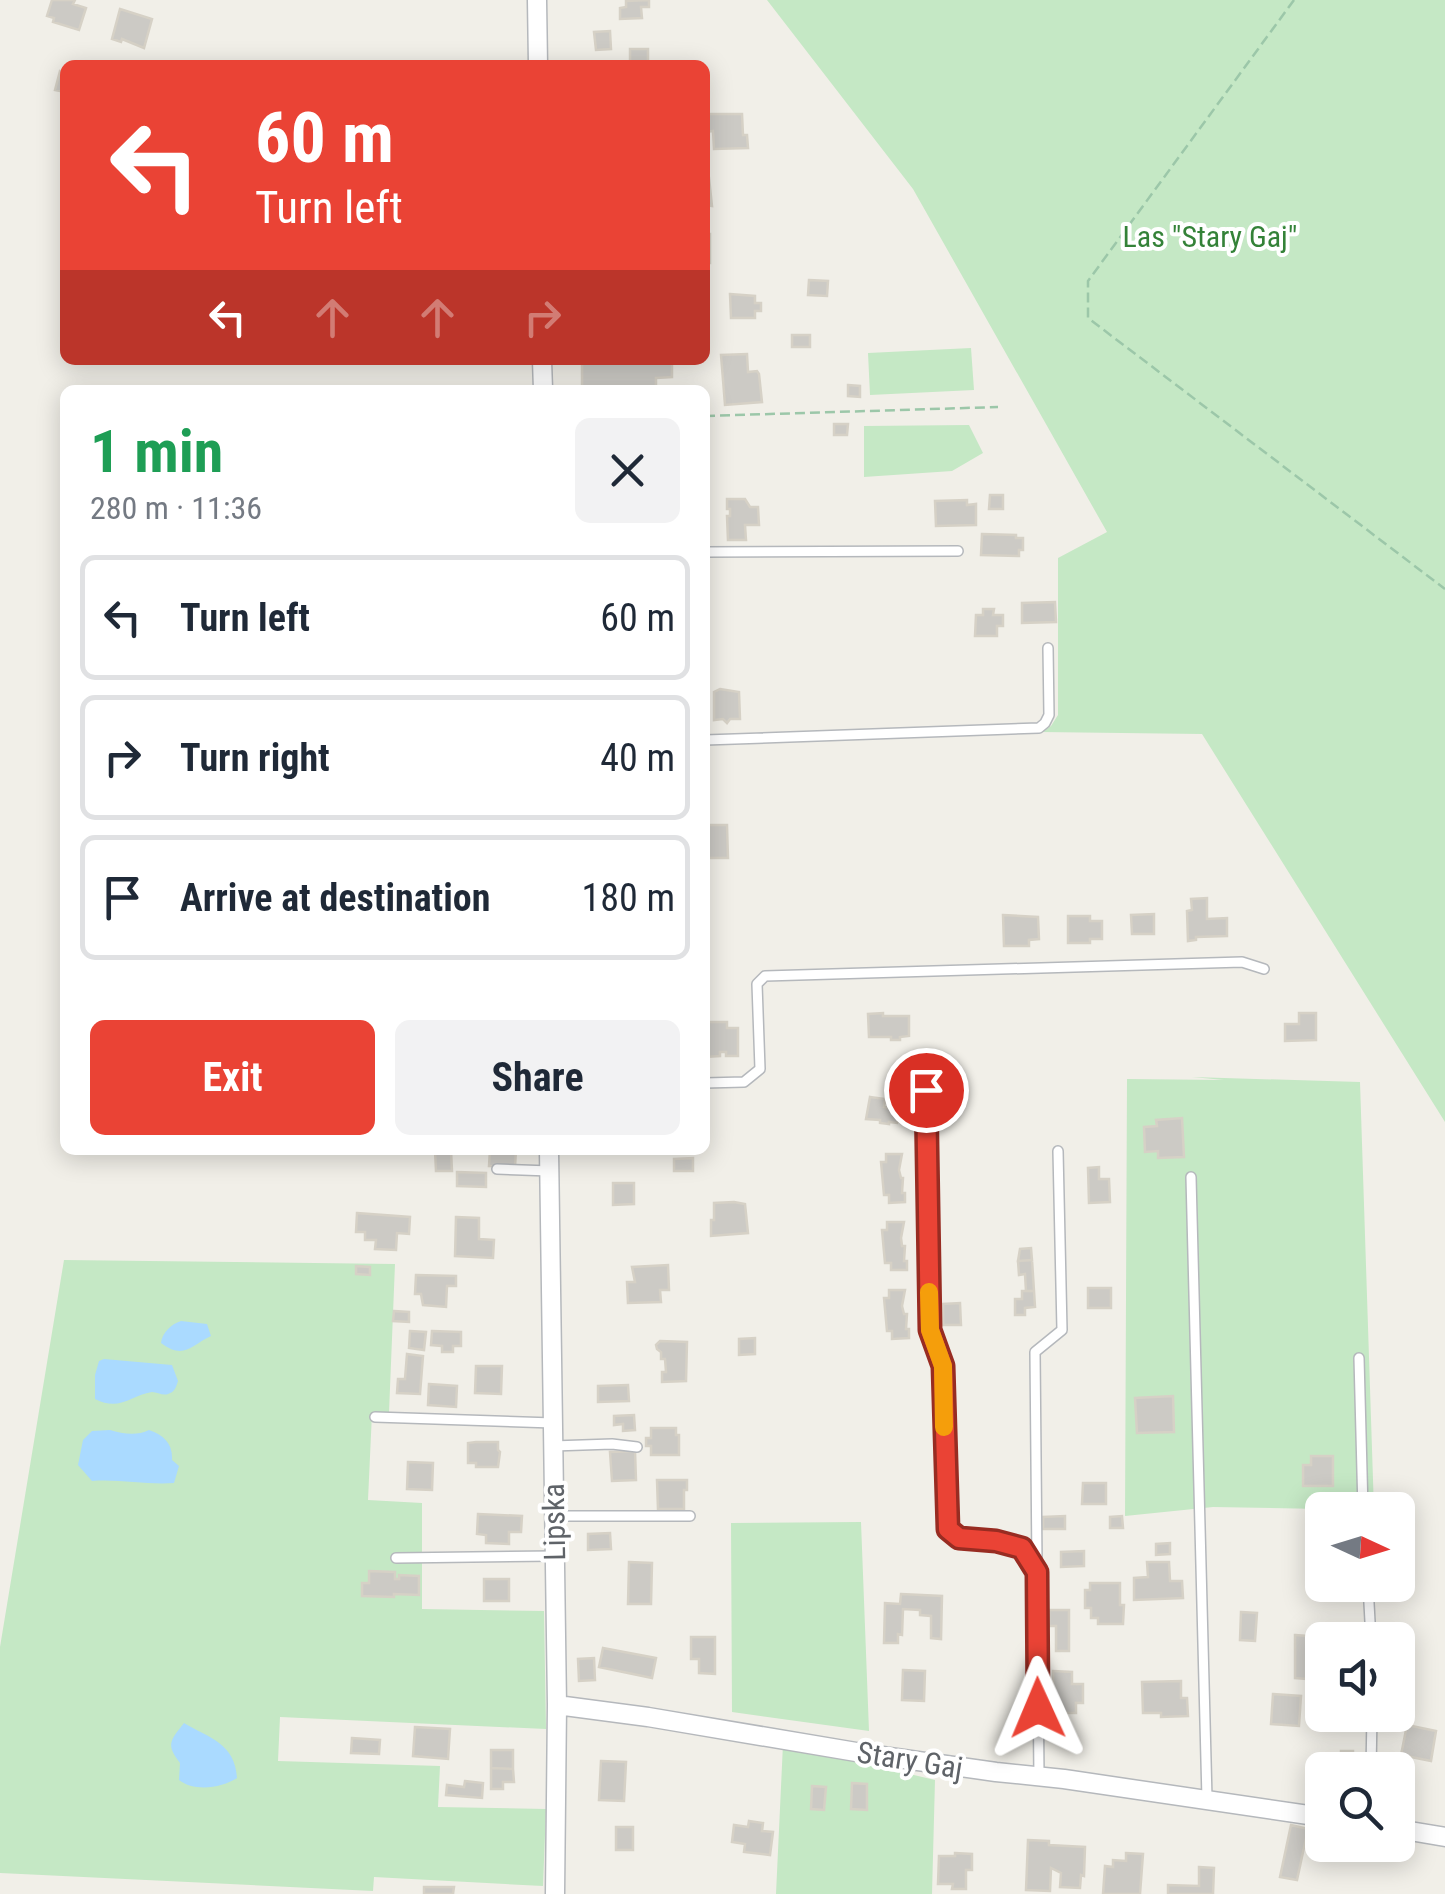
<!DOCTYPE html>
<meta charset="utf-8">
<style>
body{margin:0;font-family:"Roboto Condensed",sans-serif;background:#f2f2f3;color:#1f2937;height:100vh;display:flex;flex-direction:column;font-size:38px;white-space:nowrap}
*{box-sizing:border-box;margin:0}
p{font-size:32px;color:#747a83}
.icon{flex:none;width:55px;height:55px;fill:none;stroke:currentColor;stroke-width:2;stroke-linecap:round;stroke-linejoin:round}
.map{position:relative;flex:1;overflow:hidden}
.panel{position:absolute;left:60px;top:385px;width:650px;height:770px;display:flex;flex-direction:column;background:#fff;border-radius:15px;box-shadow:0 5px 25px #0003}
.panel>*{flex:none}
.top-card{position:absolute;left:60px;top:60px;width:650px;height:305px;border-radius:15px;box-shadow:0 5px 25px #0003;background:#ea4335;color:#fff;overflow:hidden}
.needle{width:65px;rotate:94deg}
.tools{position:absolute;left:1305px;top:1492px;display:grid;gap:20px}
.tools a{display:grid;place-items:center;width:110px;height:110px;border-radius:15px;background:#fff;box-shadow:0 5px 25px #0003;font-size:50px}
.pin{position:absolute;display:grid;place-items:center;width:85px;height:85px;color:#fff;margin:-42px;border:5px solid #fff;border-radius:50%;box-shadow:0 2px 10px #0007}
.me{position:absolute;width:110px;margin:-55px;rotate:359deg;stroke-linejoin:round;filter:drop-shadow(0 0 8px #0008)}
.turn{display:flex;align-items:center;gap:35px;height:210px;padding:0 30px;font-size:45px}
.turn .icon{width:130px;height:130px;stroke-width:2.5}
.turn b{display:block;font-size:70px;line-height:85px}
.lanes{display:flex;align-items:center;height:95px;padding:0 30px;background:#0003;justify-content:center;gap:50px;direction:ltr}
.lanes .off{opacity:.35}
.round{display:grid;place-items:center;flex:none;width:105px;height:105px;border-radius:15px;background:#f2f2f3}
.overview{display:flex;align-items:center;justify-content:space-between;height:170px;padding:0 30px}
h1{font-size:60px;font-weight:700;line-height:75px;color:#1e9e55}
.primary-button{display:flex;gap:20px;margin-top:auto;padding:20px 30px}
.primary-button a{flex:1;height:115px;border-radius:15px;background:#ea4335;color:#fff;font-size:40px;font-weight:700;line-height:115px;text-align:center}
.primary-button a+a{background:#f2f2f3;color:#1f2937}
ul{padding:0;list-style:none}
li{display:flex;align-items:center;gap:30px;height:125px;margin:0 20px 15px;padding:0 10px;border:5px solid #e0e1e3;border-radius:15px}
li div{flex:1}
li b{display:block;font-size:38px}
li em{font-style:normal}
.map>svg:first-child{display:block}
</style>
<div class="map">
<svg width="1445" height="1894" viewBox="0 0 1445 1894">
<rect width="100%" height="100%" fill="#f1efe8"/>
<!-- green -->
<path fill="#c5e8c5" d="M767 0H1445V1122L1202 734 1041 732 1051 726 1058 715V558L1107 532 913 189Z
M971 348 974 390 870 395 868 353Z
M969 425 983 453 952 471 864 477V426Z
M1192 1077 1360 1082 1374 1510 1213 1507 1125 1516 1127 1079 1224 1080Z
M64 1260 395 1264 389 1413H372L368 1500 422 1503V1609L544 1611 546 1729 280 1717 278 1761 440 1766 438 1807 546 1809 543 1886 374 1877 373 1891 0 1873V1647Z
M861 1522 869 1731 732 1712 731 1523Z
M783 1744 935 1780 932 1894H776Z"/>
<!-- water -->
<path fill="#aadaff" d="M181 1321 207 1324 211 1336C190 1346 184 1360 161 1343 162 1333 171 1324 181 1321Z
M104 1359 172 1365 178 1381C176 1387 175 1392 168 1394 163 1396 157 1392 152 1392 131 1395 120 1412 95 1399V1375L99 1361Z
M110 1430C123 1434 137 1436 149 1430 164 1435 173 1444 172 1460L179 1466 174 1483C147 1485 120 1479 92 1481L78 1465 83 1440 92 1431Z
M184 1723C209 1738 235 1743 237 1778 222 1788 194 1792 179 1780L180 1763C165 1744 171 1740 184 1723Z"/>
<!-- building -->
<path fill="#cccac5" stroke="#d6d1c6" stroke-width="2.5" d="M52 0H75L73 4 86 8 79 30 53 22 54 18 47 16Z
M649 0V7H641L642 18 620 19V8L626 7V1Z
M120 9 152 19 144 48 122 39 121 42 112 39Z
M610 31 611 49 596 50 594 32Z
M630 49H648V65H630Z
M60 71 65 72V92L55 90Z
M705 114H742L743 135H747L748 148 714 149 713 131 705 132Z
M705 178H709L712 206 705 205Z
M705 234H710V263H705Z
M809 280 828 281 827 296 808 295Z
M730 294 755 296V303H761V311H755V318H731Z
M792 335H810V347H792Z
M747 354 748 372 757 371 759 374 762 402 725 405 721 355Z
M582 360H672V377L656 378V390H582Z
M848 385 860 386V397L848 396Z
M834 424H848L847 435H834Z
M990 495H1003V509H989Z
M727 499H745L750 507H758L759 525H745L746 540H728L727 516H730V509H727Z
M967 500V505L976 504V525L936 526 935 501Z
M982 534 1016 535V538H1023V550H1019V556L981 555Z
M1055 602 1056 622 1022 623V603Z
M983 609H994L993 615H1003V626H997V636H975L976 615H983Z
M720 689 739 692 740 719H730L727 723 723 719 714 720V692Z
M705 825H727L728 858H707Z
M1207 898V919L1227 918V936L1196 937V940L1188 941 1187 911 1192 910 1191 899Z
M1154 914V934H1132L1131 915Z
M1003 915 1038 917 1039 939 1029 940V946H1004Z
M1068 916H1090V921H1102V939H1090V943H1068Z
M883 1013V1016H909V1036L900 1037V1040H891V1037H869L868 1014Z
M1299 1013H1316V1040L1285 1041V1024H1299Z
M705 1022H727V1028H738V1056H726V1052H720V1056L705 1057Z
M870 1097 885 1099 884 1107 890 1108 891 1105 898 1106 900 1099 914 1102 911 1124 898 1120 897 1123 889 1122V1124L880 1123V1120L866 1119Z
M1182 1118 1184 1157 1158 1158V1151L1145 1152 1144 1127 1157 1126 1156 1120Z
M435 1150H451L452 1171H436Z
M490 1150H516L515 1167 489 1166Z
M886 1154H902L899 1170 901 1178H903L902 1193H905V1202L889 1203V1195H884L881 1162H886Z
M693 1158V1171H674V1159Z
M1099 1167V1179H1109L1110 1202 1089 1203 1088 1168Z
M457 1172 486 1173V1187L457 1186Z
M613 1183H634V1204L613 1205Z
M734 1202 745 1204 748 1233 711 1236V1220H714V1203Z
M357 1213 410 1217 409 1234 397 1233 396 1250 375 1249 376 1240H365V1232H356Z
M456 1217 479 1218V1239L494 1240 493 1258 455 1256Z
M887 1222H904L901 1238 902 1246H905L904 1261H907V1270H891V1263H885L882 1230H887Z
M1031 1248 1032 1260 1018 1261 1020 1249Z
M1032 1260 1034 1291H1026L1025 1274 1019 1275 1018 1261Z
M668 1265 669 1290H660L661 1302 628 1303 627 1282H635L632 1267Z
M356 1266 370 1267V1275L356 1274Z
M416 1275 456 1276V1286H447L446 1307 423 1305 421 1294H415Z
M1088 1288H1111V1308H1088Z
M889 1290H905L902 1306 904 1314H907L906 1329H909V1338L892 1339V1331H887L884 1298H889Z
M1022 1291H1034L1035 1307 1025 1308V1315H1015V1299H1022Z
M960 1303 961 1325H943V1304Z
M394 1311 409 1312V1322L393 1321Z
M410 1331 426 1332 424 1350 409 1348Z
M432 1331 461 1332V1346H453V1352H442V1346L431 1345Z
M755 1338V1354L739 1355V1339Z
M660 1341 687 1342 686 1381 662 1382V1372H666L665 1359H661V1352L657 1349 656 1345Z
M407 1354 423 1356 420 1394 397 1393 398 1379H405Z
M476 1366H502L501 1394 475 1393Z
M429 1384 457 1386 456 1407 428 1405Z
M628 1385 629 1401 598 1402V1386Z
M1173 1396 1174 1432 1137 1433 1135 1398Z
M634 1415 635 1430 623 1431V1424L614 1425V1416Z
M651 1428H676V1435H679V1455H651V1446H646V1438H651Z
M476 1442H498V1450L500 1452 498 1467H476V1463H468V1443Z
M635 1451 636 1480 612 1481 610 1452Z
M1311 1456H1333V1486H1303V1465H1311Z
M408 1462 433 1463 432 1490 407 1489Z
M657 1480H687V1490H684V1509H658Z
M1083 1483H1106V1504H1082Z
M478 1514 522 1516 521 1532H509V1544L486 1543V1535L477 1534Z
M1065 1516V1529H1043V1517Z
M1122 1516 1123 1528H1110V1517Z
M610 1533 611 1549 588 1550V1534Z
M1170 1543V1554L1156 1555V1544Z
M1084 1551V1566L1061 1567V1552Z
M629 1562 652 1563 651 1604H628Z
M1147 1562H1169L1170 1581H1182L1183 1598 1134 1600V1578L1148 1577Z
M369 1571 395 1572V1579H399V1575L419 1576V1595L394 1594V1597L362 1596V1583H369Z
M484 1579H509V1601H484Z
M1090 1583H1120V1605H1124L1123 1624H1098V1618H1091V1608H1085V1590H1090Z
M901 1594 942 1596 941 1639 931 1638V1616L920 1615V1610L903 1609 902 1635 898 1634V1643H884L885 1603 900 1604Z
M1049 1610H1069V1651H1056V1626H1049Z
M1241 1612 1257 1613 1255 1641 1240 1640Z
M1337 1634H1349V1639L1359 1640H1327L1337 1639Z
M1295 1635 1308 1636 1306 1679 1295 1678Z
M691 1637H715V1674L699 1673V1659H691Z
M603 1648 656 1658 652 1678 599 1667Z
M594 1658 595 1680 579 1681 578 1659Z
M903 1670 925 1671 924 1701 902 1700Z
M1053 1671 1072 1672V1684H1083V1703H1076V1713H1053Z
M1181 1681V1698H1187L1188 1716 1161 1717V1713H1143L1142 1682Z
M1273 1694 1301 1696 1299 1726 1271 1724Z
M1407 1725 1436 1731 1431 1761 1401 1755Z
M415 1727 450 1729 448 1759 413 1756Z
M352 1738 380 1740 379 1754 351 1753Z
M491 1750H513V1769L491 1768Z
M1341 1751H1353V1756H1361V1770H1330V1757H1341Z
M601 1761 626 1762 624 1801 599 1800Z
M491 1768 513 1769 514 1782H503V1789H491Z
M465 1781 483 1783 482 1798 446 1795 447 1785 464 1787Z
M852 1783 867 1784V1810L851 1809Z
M812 1786 826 1787 824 1810 811 1809Z
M749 1821 763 1823 762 1831 773 1832 770 1855 744 1852 745 1844 732 1842 734 1825 748 1827Z
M1291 1825 1308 1829 1297 1880 1280 1877Z
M616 1827H633V1850H616Z
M1318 1829 1322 1830V1845H1360L1358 1858 1315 1852Z
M1028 1840 1049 1841V1845L1085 1847 1084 1876 1081 1875 1080 1888 1060 1887 1061 1873 1051 1868 1050 1891 1026 1890Z
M955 1853 972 1854V1870H966V1889H952L953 1884H938L939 1856H955Z
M1126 1853 1143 1854 1140 1894H1103L1105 1866 1113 1867V1860L1126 1861Z
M1199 1867 1214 1868 1213 1894H1168V1885L1199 1886Z
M424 1887H454L453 1894H424Z"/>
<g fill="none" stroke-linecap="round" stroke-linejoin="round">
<defs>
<path id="service" d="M705 552 958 551
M705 740 1039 728 1045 723 1049 715 1048 648
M705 1083 744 1082 760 1069 757 984 765 976 1242 962 1264 969
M925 1090 930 1330 943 1366 948 1529 959 1538 996 1541 1022 1548 1035 1569
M497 1169 550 1171
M1191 1177 1207 1799
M1359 1358 1363 1510
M375 1417 553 1423
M553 1446 612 1444 637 1447
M554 1516H690
M396 1558 554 1556
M1368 1585 1371 1640
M1371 1770 1372 1715
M1039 1777 1035 1352 1062 1330 1058 1151"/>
<path id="minor" d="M537 0 538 65
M542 360 543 390
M549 1150 557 1705 555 1894
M557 1705 648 1717 868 1754 996 1772 1064 1779 1322 1817
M1398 1829 1445 1837"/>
</defs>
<!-- service casing -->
<use href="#service" stroke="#b5b8bc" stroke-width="12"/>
<!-- minor casing -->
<use href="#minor" stroke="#b5b8bc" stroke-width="21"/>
<!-- path -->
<path stroke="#9cc7a9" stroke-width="2.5" stroke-dasharray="10 5" stroke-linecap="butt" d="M1294 0 1088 281V318L1445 589
M705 416 998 407"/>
<!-- service -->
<use href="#service" stroke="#fff" stroke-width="9"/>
<!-- minor -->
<use href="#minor" stroke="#fff" stroke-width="18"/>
</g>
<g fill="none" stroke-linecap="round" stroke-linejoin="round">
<defs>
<path id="route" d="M926 1090 930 1330 943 1366 948 1529 959 1538 996 1541 1022 1548 1037 1572 1038 1708"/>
</defs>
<!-- route casing -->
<use href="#route" stroke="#982c22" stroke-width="25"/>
<!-- route -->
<use href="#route" stroke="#ea4335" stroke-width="18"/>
<!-- slow -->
<path stroke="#f59e0b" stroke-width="18" d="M929 1292 930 1330 943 1366 944 1427"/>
</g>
<g text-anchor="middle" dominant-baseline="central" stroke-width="8" stroke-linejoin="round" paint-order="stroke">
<!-- park labels -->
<g font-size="30" fill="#348238" stroke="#fff">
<text x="1210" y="236">Las "Stary Gaj"</text>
</g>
<!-- street labels -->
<g font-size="30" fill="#5f6368" stroke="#fff">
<text transform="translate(554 1522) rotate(-91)">Lipska</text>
<text transform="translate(910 1760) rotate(9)">Stary Gaj</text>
</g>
</g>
</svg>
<div class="tools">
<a><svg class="needle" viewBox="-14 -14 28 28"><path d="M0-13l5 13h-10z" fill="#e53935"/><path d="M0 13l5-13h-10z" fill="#747a83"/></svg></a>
<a><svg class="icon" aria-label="sound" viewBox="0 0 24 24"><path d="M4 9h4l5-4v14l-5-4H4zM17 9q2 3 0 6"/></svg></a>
<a><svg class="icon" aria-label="search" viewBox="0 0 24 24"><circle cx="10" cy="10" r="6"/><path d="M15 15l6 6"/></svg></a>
</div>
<div class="pin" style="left:926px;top:1090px;background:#d93025"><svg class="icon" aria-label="arrive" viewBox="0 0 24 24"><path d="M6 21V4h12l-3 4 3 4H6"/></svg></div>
<svg class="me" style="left:1038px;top:1708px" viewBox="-20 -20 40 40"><path d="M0-17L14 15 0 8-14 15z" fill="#ea4335" stroke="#fff" stroke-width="4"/></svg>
<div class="top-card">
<div class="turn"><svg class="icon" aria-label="left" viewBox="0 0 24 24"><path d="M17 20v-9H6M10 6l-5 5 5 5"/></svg><div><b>60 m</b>Turn left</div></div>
<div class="lanes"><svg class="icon" aria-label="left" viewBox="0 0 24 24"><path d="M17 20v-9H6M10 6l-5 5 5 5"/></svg><svg class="icon off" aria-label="ahead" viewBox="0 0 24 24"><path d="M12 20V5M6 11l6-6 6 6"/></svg><svg class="icon off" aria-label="ahead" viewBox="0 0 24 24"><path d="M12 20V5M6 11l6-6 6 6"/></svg><svg class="icon off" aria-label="right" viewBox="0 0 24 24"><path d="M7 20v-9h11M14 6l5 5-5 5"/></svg></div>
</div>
<section class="panel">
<div class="overview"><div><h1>1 min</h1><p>280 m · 11:36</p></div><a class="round"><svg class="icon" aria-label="close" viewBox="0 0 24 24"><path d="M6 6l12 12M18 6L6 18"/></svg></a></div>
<ul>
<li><svg class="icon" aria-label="left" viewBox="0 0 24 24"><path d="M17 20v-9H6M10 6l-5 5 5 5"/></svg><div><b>Turn left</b></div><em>60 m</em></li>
<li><svg class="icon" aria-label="right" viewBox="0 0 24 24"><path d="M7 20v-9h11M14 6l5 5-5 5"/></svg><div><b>Turn right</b></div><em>40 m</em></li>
<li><svg class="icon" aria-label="arrive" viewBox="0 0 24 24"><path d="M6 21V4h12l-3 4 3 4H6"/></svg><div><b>Arrive at destination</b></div><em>180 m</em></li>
</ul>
<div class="primary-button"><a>Exit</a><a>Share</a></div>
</section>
</div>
